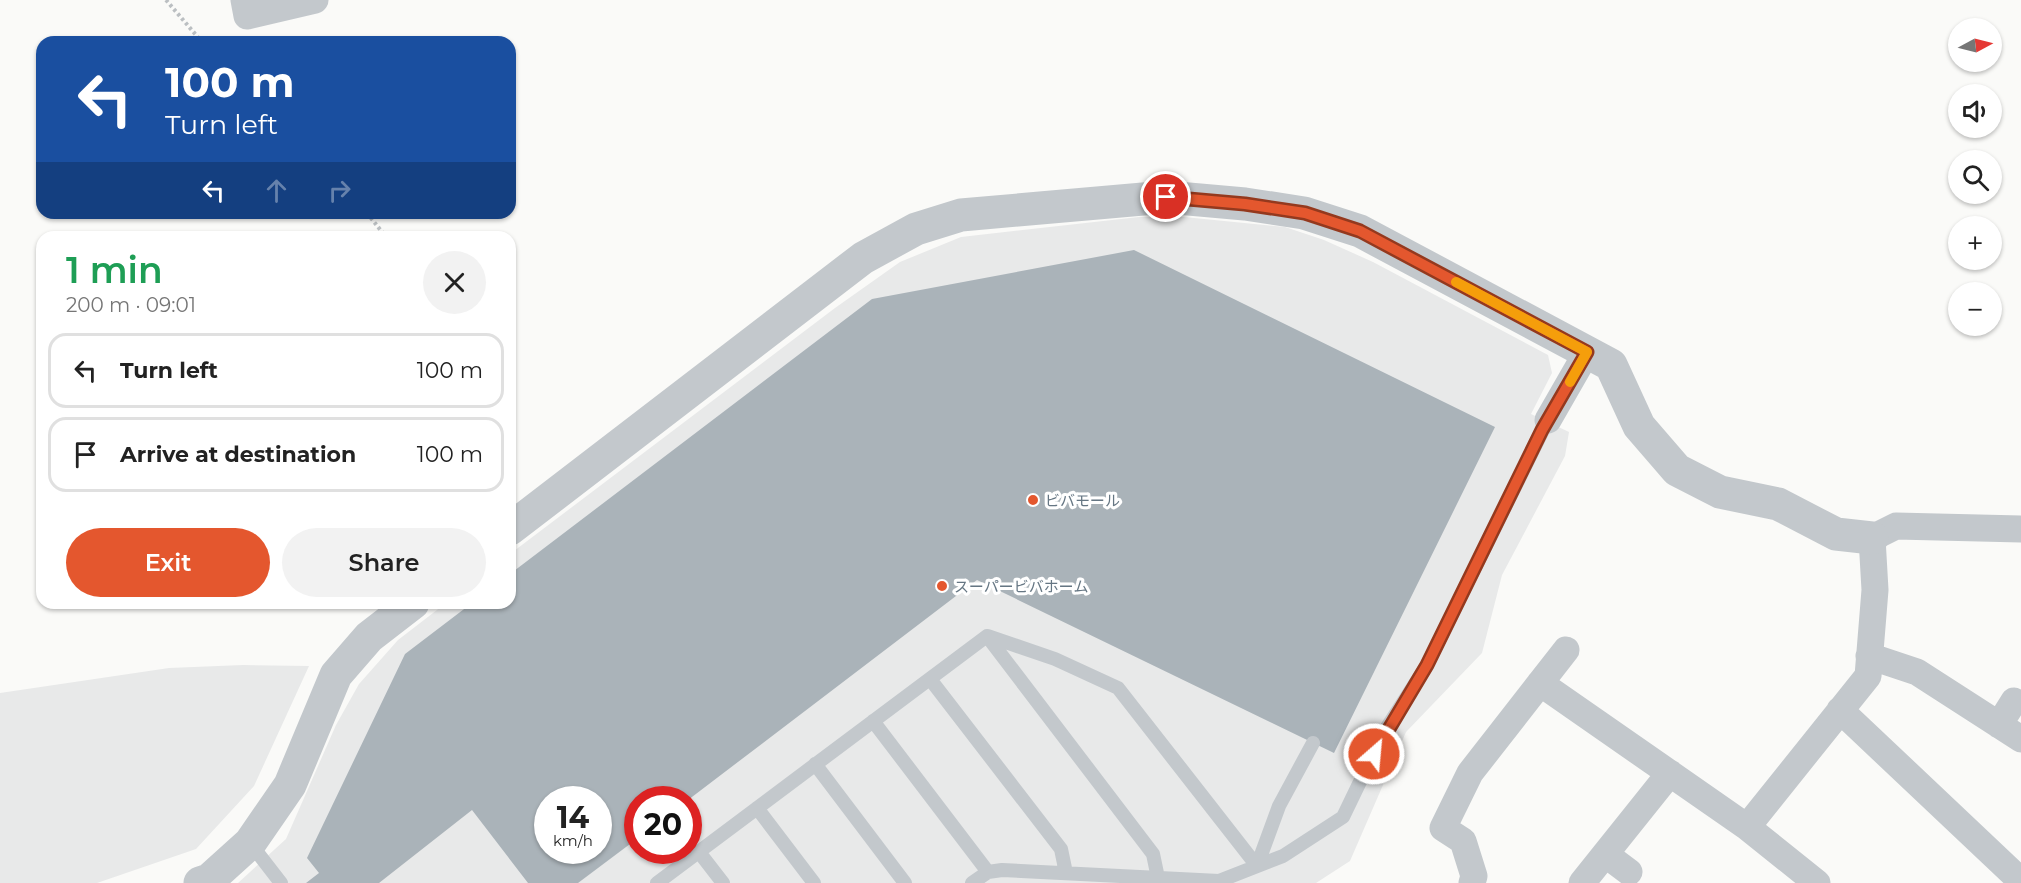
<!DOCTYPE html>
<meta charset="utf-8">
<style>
body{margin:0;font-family:Montserrat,"Noto Sans JP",sans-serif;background:#f2f2f2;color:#222;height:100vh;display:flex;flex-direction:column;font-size:22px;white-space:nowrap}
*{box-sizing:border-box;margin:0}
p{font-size:20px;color:#767676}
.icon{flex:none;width:33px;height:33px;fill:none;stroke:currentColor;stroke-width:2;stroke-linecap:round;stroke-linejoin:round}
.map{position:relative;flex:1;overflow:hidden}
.side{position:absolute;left:36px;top:231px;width:480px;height:378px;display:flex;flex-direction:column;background:#fff;border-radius:18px;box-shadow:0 2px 4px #0004}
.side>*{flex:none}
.guide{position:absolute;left:36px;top:36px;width:480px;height:183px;border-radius:18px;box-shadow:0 2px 4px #0004;background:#1a4fa0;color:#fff;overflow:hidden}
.needle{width:39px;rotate:83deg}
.buttons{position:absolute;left:1948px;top:18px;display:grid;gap:12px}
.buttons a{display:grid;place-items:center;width:54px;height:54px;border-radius:50%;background:#fff;box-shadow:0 2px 4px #0004;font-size:30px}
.speed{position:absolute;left:534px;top:786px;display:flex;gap:12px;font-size:30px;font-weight:700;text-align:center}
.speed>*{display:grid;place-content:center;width:78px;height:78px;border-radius:50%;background:#fff;box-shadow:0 2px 4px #0004;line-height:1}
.speed small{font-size:15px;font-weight:400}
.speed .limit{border:9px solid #d22;background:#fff;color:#111}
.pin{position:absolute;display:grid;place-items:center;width:51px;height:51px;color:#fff;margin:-26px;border:3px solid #fff;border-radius:50%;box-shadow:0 2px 6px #0007}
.me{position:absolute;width:66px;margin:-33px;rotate:27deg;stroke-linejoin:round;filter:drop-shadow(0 0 4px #0008)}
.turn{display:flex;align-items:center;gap:21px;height:126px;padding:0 30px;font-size:27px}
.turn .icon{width:78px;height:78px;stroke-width:2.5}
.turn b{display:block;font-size:42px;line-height:51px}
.lanes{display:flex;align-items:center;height:57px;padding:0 30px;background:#0003;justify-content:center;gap:30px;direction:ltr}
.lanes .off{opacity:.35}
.round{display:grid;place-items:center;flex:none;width:63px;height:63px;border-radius:32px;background:#f2f2f2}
.summary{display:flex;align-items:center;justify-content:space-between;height:102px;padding:0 30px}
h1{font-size:36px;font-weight:600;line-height:45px;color:#1e9e55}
.button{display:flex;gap:12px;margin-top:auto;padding:12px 30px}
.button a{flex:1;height:69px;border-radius:36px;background:#e4572e;color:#fff;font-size:24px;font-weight:600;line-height:69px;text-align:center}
.button a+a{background:#f2f2f2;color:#222}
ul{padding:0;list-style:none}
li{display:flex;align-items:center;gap:18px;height:75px;margin:0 12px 9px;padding:0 18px;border:3px solid #e0e0e0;border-radius:18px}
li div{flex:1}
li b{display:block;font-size:22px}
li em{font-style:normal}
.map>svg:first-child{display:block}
</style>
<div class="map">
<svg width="2021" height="883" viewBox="0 0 2021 883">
<rect width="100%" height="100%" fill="#fafaf8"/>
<!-- built -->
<path fill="#e8e9e9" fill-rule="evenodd" d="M1139 217H1184L1285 227 1324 240 1373 262 1548 355 1552 373 1531 414 1569 432 1565 456 1502 575 1482 653 1406 732 1350 861 1316 883H238L286 839 336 725 359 684 398 640 446 603H510V554L835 308 900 262 961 237ZM548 800H598V850H548ZM638 800H688V850H638Z
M243 665 309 666 254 786 196 849 97 883H0V693L169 668Z"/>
<!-- building -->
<path fill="#aab3b9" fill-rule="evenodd" d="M1134 250 1495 427 1334 753 977 580 688 800H638V838L578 883H528L472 810 379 883H306L319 873 307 858 405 654 472 603H510V574L872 299ZM548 800H598V850H548Z"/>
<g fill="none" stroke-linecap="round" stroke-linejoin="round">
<!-- path -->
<path stroke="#bbbfc2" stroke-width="4" stroke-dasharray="3 3" stroke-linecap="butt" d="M166 0 202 42
M367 213 386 237"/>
<!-- service -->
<path stroke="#c3c8cc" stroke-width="14" d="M988 636 1055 659 1118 688 1257 866 1279 806 1313 743
M930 679 1061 849 1066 873
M873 721 988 872
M815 764 905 883
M757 808 814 883
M250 843 281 883
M699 852 723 883
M657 883 987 636 1153 854 1158 878
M972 883 988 872 1002 870 1219 881 1283 856 1343 817 1384 732 1427 665 1548 420"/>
<!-- minor -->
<path stroke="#c3c8cc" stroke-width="27" d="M244 0 247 16 315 0
M1548 420 1587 352
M1869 656 1917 672 2021 739
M1540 683 1747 827 1817 883
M1840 710 2021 881
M1999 725 2014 701
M1747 827 1868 676 1875 590 1872 538 1896 526 2021 529
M1605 854 1629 872
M1472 883 1474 876 1463 841 1443 828 1470 773 1566 650
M1582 883 1670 773"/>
<!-- tertiary -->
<path stroke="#c3c8cc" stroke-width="33" d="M510 529 863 258 916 229 961 215 1166 197 1245 204 1304 213 1360 231 1611 365 1639 426 1677 470 1720 492 1778 504 1836 534 1872 538
M200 883 209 880 250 843 290 785 336 675 369 637 413 603"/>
</g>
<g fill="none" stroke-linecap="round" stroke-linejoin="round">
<defs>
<path id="route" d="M1166 197 1245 204 1305 213 1360 231 1587 352 1542 430 1427 665 1374 754"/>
</defs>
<!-- route casing -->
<use href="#route" stroke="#94391e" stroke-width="15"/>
<!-- route -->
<use href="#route" stroke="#e4572e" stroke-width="10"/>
<!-- slow -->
<path stroke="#f59e0b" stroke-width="10" d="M1456 282 1587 352 1570 382"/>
</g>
<!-- markers -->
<g fill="#e4572e" stroke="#fff" stroke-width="2">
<circle cx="1033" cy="500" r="6"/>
<circle cx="942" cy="586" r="6"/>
</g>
<g text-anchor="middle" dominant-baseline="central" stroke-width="6" stroke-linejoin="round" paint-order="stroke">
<!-- poi labels -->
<g font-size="15" fill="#657683" stroke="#fff" text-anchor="start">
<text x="1045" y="500">ビバモール</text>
<text x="954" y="586">スーパービバホーム</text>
</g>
</g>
</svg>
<div class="buttons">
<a><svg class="needle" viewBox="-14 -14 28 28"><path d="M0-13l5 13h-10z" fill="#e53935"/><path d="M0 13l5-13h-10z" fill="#767676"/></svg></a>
<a><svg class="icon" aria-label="sound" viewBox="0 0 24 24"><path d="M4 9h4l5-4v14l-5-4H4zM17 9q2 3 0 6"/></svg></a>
<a><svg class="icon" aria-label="search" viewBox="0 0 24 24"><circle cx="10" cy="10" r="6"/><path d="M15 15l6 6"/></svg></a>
<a>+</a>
<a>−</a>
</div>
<div class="speed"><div>14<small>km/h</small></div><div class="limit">20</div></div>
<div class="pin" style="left:1166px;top:197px;background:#d93025"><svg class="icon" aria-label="arrive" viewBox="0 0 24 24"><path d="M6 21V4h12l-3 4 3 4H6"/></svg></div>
<svg class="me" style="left:1374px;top:754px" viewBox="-20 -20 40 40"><circle r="17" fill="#e4572e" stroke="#fff" stroke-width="3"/><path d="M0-11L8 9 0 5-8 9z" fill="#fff"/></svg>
<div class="guide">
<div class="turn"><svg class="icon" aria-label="left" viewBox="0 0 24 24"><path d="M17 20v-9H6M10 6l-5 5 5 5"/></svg><div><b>100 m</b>Turn left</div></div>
<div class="lanes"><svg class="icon" aria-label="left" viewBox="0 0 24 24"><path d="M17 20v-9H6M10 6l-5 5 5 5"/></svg><svg class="icon off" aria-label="ahead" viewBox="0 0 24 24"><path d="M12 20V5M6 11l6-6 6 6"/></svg><svg class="icon off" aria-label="right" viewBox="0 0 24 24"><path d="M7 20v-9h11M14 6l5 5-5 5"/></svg></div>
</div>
<section class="side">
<div class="summary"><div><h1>1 min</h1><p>200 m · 09:01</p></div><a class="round"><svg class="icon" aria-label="close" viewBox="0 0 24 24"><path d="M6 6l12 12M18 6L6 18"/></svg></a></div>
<ul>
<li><svg class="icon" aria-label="left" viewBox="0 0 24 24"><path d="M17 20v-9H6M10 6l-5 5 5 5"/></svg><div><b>Turn left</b></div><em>100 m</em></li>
<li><svg class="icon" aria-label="arrive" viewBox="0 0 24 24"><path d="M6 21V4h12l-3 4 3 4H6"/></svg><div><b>Arrive at destination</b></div><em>100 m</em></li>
</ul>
<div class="button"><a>Exit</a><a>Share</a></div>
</section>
</div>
